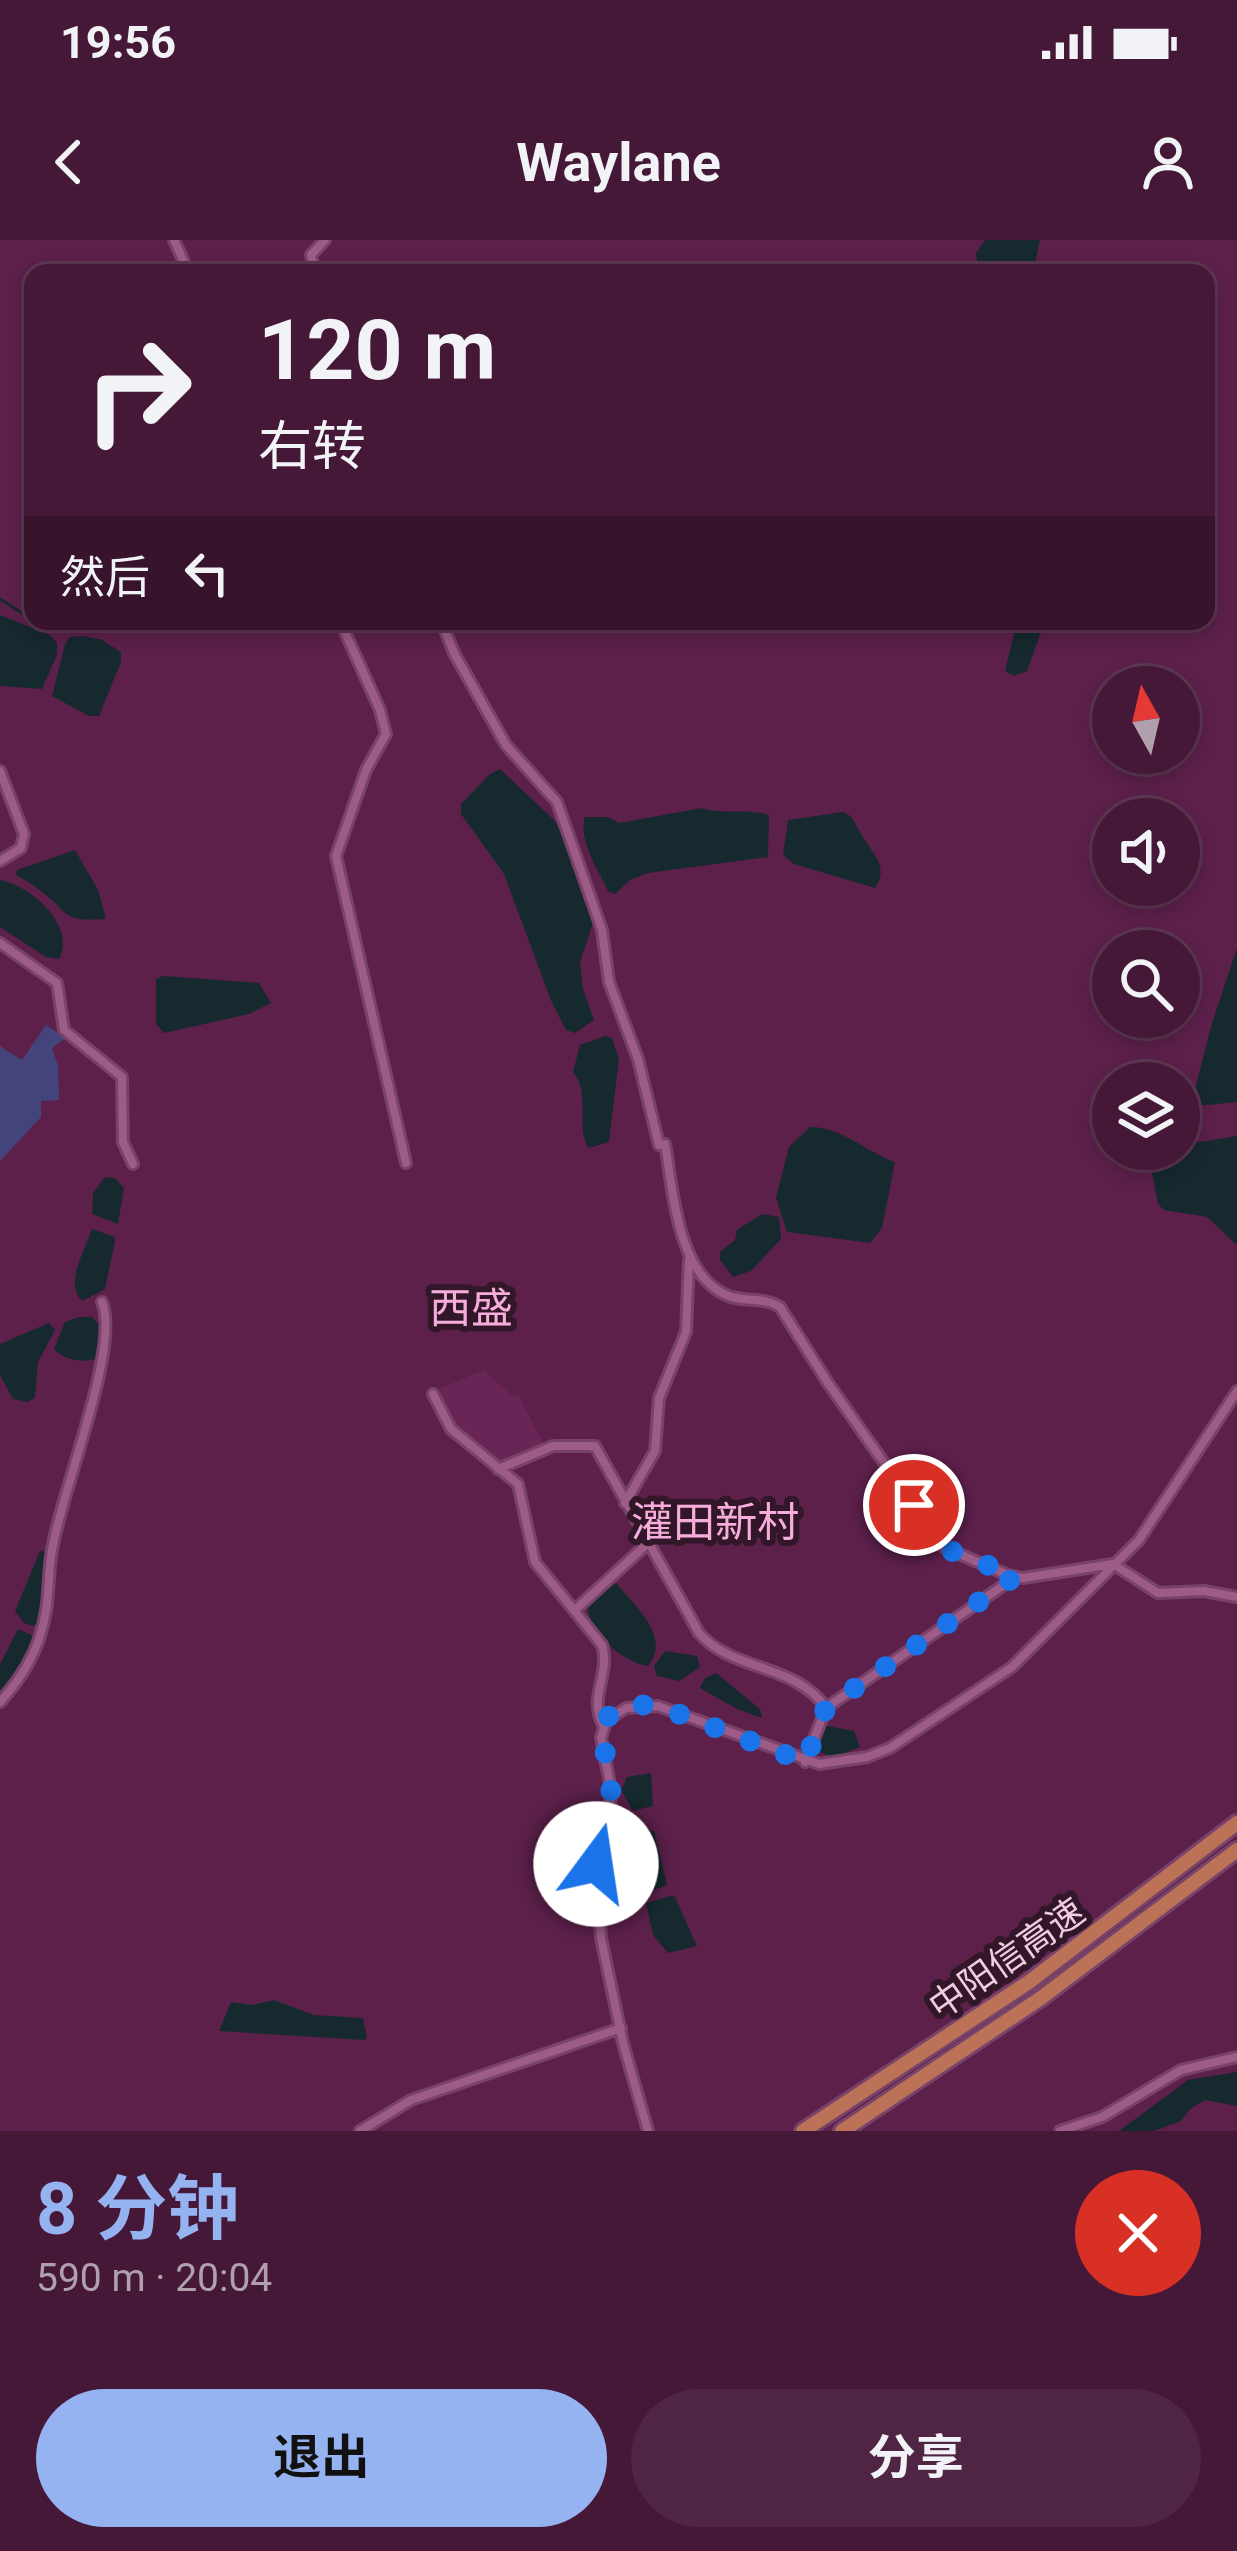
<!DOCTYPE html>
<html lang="zh">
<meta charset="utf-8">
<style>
body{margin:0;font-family:Roboto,"Noto Sans SC",sans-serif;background:#4f2543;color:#f1f3f6;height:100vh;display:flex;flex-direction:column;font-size:45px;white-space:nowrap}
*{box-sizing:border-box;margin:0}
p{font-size:39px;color:#b0a0ae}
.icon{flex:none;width:66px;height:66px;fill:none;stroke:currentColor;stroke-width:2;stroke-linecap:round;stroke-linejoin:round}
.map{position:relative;height:1891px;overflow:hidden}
.details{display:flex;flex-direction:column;background:#451838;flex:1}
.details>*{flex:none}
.guide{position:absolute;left:24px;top:24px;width:1191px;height:366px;border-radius:24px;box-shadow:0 6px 18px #0003,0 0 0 3px #5d3753;background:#451838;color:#f1f3f6;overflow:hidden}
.needle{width:78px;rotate:352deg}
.fabs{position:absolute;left:1092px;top:426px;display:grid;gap:24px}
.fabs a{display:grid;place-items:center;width:108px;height:108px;border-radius:50%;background:#451838;box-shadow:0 6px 18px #0003,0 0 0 3px #5d3753;font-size:60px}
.pin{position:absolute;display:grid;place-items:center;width:102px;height:102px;color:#fff;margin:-51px;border:6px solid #fff;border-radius:50%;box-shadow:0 3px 12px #0007}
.me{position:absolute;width:132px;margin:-66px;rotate:14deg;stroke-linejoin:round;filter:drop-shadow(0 0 9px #0008)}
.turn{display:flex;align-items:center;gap:42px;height:252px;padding:0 36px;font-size:54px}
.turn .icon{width:156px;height:156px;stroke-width:2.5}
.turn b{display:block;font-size:84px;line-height:102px}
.then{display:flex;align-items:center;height:114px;padding:0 36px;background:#0003;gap:24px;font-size:45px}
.round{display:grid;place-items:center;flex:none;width:126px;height:126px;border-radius:63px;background:#4f2543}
.headline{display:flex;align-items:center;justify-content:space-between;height:204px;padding:0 36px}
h1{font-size:72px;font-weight:700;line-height:90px;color:#95b2f1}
.action{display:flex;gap:24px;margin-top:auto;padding:24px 36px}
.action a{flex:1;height:138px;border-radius:72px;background:#95b2f1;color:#111;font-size:48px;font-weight:700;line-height:138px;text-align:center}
.action a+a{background:#4f2543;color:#f1f3f6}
.status{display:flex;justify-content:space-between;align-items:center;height:84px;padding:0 60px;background:#451838;direction:ltr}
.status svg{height:33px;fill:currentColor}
header{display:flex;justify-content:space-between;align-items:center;height:156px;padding:0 36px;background:#451838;font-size:54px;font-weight:700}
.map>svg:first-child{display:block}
</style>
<div class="status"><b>19:56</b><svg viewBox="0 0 49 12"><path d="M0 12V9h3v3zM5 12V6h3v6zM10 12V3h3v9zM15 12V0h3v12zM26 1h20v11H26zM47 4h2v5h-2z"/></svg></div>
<header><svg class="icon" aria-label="back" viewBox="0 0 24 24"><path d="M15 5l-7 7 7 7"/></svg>Waylane<svg class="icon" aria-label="person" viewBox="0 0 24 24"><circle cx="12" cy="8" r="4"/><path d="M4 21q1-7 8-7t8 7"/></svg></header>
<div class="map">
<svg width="1237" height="1891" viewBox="0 0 1237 1891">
<rect width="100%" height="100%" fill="#5c204b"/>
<!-- built -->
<path fill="#692555" d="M484 1130 512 1156 518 1154 543 1203 497 1225 457 1192 436 1150Z"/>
<!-- green -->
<path fill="#43447c" d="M46 785 66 798 52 808 58 826 59 860 41 861V877L0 921V806L22 820Z"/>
<!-- water -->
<path fill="#16292f" d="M985 0H1040L1033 33H979L976 13Z
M0 375 50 395 57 403V415L42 449 0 446Z
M1017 381H1045L1027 431 1014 436 1005 431Z
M83 396 102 400 121 412V422L99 476H89L52 456 65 404 70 397Z
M500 529 554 580 563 595 593 683 580 722 583 749 594 780 575 793 566 790 552 763 504 634 461 574V564L490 534Z
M701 568C724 575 748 568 769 575L768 617 648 633 630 640 615 654 608 651C598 629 578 601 585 577H607L620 583Z
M843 572C855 577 854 582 861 594 872 613 890 627 875 648L794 624 783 615 788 580Z
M75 610 98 650 106 679C61 682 72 675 42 652 34 645 24 640 16 635L17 630Z
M0 640C30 645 77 686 59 719L46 717 0 687Z
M1237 708V862L1197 866 1193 857 1212 783Z
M163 736 259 743 271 763 249 774 164 793 156 784V739Z
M605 796 612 798 619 819 609 902 589 908C574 888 592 855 573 832L580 805Z
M810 887C842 887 866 912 895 922L882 988 870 1003 787 992 776 958 789 907Z
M1237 896V1005L1207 977 1164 970 1158 964 1151 928 1161 909H1179V905Z
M105 937 115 938 124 948 118 984 92 974 93 953Z
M762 974 779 977 781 999 751 1031 733 1037 720 1020V1012L735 1000 737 990Z
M92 989 115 997V1001L105 1049 82 1061C64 1043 85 1011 92 989Z
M79 1077H92L100 1086 97 1118C85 1124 63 1120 54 1109L65 1082Z
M49 1083 55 1090 38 1122 35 1158 27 1162 13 1159 0 1135V1104Z
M40 1311 48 1312 45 1357 38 1383 33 1386 24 1383 15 1371Z
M616 1343C635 1366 672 1397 648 1426 622 1422 586 1391 588 1364L609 1345Z
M18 1389 34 1396 25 1419 0 1455V1424Z
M665 1411 697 1416 700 1427 679 1441 657 1436 654 1426Z
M716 1433 760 1469 762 1478 737 1469 700 1448 705 1438Z
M828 1486 854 1491 860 1507 834 1517 819 1512 822 1488Z
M651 1533 653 1566 633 1571 621 1550 627 1537Z
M625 1587 654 1591 667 1645 624 1662 608 1656 601 1627 606 1594Z
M674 1655 697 1706 668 1713 653 1695 646 1663Z
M274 1760 314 1775 363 1778 367 1797 365 1800 219 1791 231 1762 252 1765Z
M1237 1832V1866L1205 1860 1190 1869 1181 1881 1154 1891H1119L1188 1840Z"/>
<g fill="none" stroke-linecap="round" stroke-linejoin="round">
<!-- stream -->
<path stroke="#16292f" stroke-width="3" d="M0 359 33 380
M38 381 84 390"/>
<defs>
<path id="minor" d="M174 0 189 33
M315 33 311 15 325 0
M340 381 380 470 386 494 366 530 336 616 406 923
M441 381 455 415 506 505 557 562 602 690 609 742 638 819 659 905
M0 531 24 594 21 608 0 621
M0 703 57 743 64 790 122 837 123 902 133 924
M665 904C673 950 677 1033 726 1055 743 1063 763 1056 780 1067L828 1143 943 1307 1008 1335 1023 1338 1113 1324 1158 1353 1204 1351 1237 1357
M433 1154 451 1189 518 1244 535 1322 602 1405C611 1433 588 1457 603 1485
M498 1229 553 1206H595L699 1393C733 1432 795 1423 826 1468
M625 1263 655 1211 659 1158 686 1092 689 1020
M575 1370 647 1304
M0 1462C17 1443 31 1423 39 1399 50 1367 47 1348 51 1316 58 1259 121 1109 102 1062
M805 1522 826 1468 1014 1338
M360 1891 411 1860 621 1788
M648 1891 623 1803 601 1698 596 1614 612 1554 601 1498 606 1481 626 1468 658 1466 819 1524 867 1517 890 1508 1012 1427 1139 1300 1237 1151
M1060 1891 1102 1877 1181 1830 1237 1817"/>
<path id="motorway" d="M803 1891 1029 1742 1237 1583
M842 1891 1041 1758 1237 1610"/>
</defs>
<!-- minor casing -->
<use href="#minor" stroke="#784269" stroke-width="14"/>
<!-- motorway casing -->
<use href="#motorway" stroke="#784269" stroke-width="20"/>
<!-- minor -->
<use href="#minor" stroke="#9d5b87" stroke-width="8"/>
<!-- motorway -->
<use href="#motorway" stroke="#bb7257" stroke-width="14"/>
</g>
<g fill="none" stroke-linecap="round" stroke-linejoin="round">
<!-- route -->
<path stroke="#1a73e8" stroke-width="21" stroke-dasharray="0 37.8" d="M596 1624C596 1600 611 1581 611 1558 612 1514 575 1456 658 1466L805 1522 826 1468 1016 1336 946 1309 914 1265"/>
</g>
<g text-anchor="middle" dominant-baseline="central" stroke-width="12" stroke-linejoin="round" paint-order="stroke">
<!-- street labels -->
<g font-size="36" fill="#f1cbe2" stroke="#321729">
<text transform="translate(1007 1719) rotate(-35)">中阳信高速</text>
</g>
<!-- quarter labels -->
<g font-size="42" fill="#f6addc" stroke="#321729">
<text x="471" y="1068">西盛</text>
<text x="715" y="1282">灌田新村</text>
</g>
</g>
</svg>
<div class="fabs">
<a><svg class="needle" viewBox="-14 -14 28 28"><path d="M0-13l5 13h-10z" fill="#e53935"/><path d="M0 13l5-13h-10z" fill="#b0a0ae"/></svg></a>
<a><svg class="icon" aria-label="sound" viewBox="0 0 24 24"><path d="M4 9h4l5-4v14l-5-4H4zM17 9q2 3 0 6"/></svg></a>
<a><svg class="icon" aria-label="search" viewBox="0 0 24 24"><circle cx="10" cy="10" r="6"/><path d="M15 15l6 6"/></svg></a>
<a><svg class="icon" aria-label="layers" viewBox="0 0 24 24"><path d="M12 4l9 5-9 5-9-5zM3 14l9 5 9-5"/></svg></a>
</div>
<div class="pin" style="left:914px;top:1265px;background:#d93025"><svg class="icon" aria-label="arrive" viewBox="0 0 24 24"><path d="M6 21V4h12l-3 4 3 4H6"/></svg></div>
<svg class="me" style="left:596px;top:1624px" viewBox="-20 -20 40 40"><circle r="19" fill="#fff"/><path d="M0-13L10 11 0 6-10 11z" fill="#1a73e8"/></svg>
<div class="guide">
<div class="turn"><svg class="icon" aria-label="right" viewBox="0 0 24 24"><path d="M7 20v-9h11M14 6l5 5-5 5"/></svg><div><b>120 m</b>右转</div></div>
<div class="then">然后<svg class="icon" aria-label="left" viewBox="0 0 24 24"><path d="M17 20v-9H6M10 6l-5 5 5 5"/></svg></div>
</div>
</div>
<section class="details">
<div class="headline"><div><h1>8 分钟</h1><p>590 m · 20:04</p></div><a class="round" style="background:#d93025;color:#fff"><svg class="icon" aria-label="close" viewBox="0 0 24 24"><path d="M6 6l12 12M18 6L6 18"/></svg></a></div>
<div class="action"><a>退出</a><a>分享</a></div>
</section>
